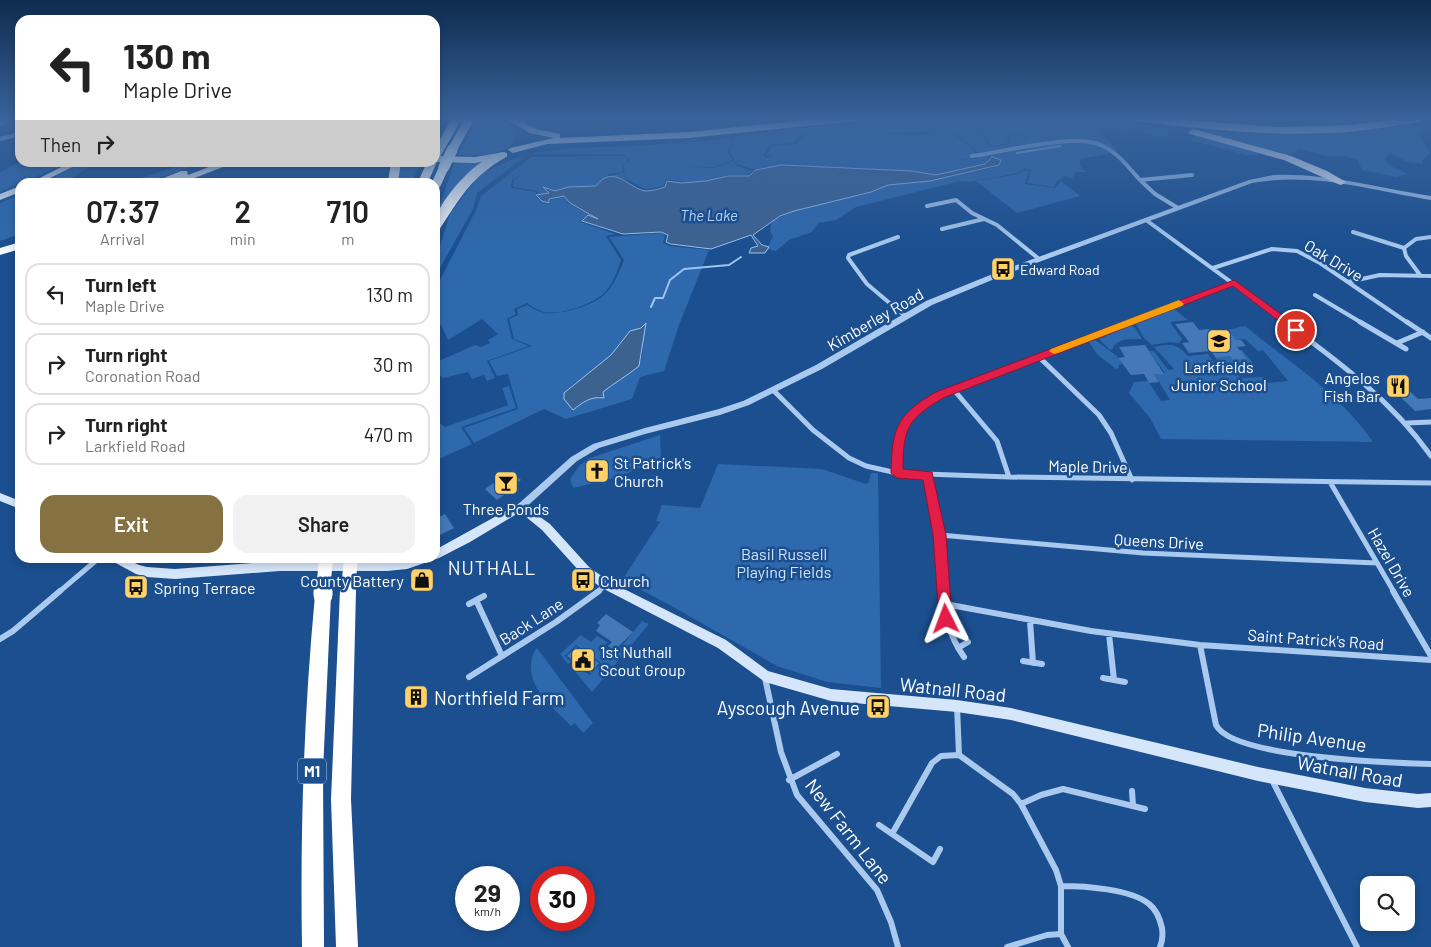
<!DOCTYPE html>
<style>
body{margin:0;font-family:Barlow,sans-serif;background:#f2f2f2;color:#222;height:100vh;display:flex;flex-direction:column;font-size:19px;white-space:nowrap}
*{box-sizing:border-box;margin:0}
p{font-size:16px;color:#767676}
.icon{flex:none;width:28px;height:28px;fill:none;stroke:currentColor;stroke-width:2;stroke-linecap:round;stroke-linejoin:round}
.map{position:relative;flex:1;overflow:hidden}
.details{position:absolute;left:15px;top:178px;width:425px;height:385px;display:flex;flex-direction:column;background:#fff;border-radius:15px;box-shadow:0 2px 8px #0003}
.details>*{flex:none}
.guide{position:absolute;left:15px;top:15px;width:425px;height:152px;border-radius:15px;box-shadow:0 2px 8px #0003;background:#fff;color:#222;overflow:hidden}
.buttons{position:absolute;left:1360px;top:876px;display:grid;gap:10px}
.buttons a{display:grid;place-items:center;width:55px;height:55px;border-radius:10px;background:#fff;box-shadow:0 2px 8px #0003;font-size:25px}
.speed{position:absolute;left:455px;top:866px;display:flex;gap:10px;font-size:25px;font-weight:700;text-align:center}
.speed>*{display:grid;place-content:center;width:65px;height:65px;border-radius:50%;background:#fff;box-shadow:0 2px 8px #0003;line-height:1}
.speed small{font-size:12px;font-weight:400}
.speed .limit{border:8px solid #d22;background:#fff;color:#111}
.pin{position:absolute;display:grid;place-items:center;width:42px;height:42px;color:#fff;margin:-21px;border:2px solid #fff;border-radius:50%;box-shadow:0 1px 5px #0007}
.me{position:absolute;width:55px;margin:-28px;rotate:357deg;stroke-linejoin:round;filter:drop-shadow(0 0 4px #0008)}
.turn{display:flex;align-items:center;gap:18px;height:105px;padding:0 25px;font-size:22px}
.turn .icon{width:65px;height:65px;stroke-width:2.5}
.turn b{display:block;font-size:35px;line-height:42px}
.then{display:flex;align-items:center;height:48px;padding:0 25px;background:#0003;gap:10px;font-size:19px}
.eta{display:flex;justify-content:space-evenly;align-items:center;height:85px;text-align:center}
.eta b{font-size:30px;font-weight:600;line-height:35px}
.primary-button{display:flex;gap:10px;margin-top:auto;padding:10px 25px}
.primary-button a{flex:1;height:58px;border-radius:15px;background:#857141;color:#fff;font-size:20px;font-weight:600;line-height:58px;text-align:center}
.primary-button a+a{background:#f2f2f2;color:#222}
ul{padding:0;list-style:none}
li{display:flex;align-items:center;gap:15px;height:62px;margin:0 10px 8px;padding:0 15px;border:2px solid #e0e0e0;border-radius:15px}
li div{flex:1}
li b{display:block;font-size:19px}
li em{font-style:normal}
.map>svg:first-child{display:block}
</style>
<div class="map">
<svg width="1431" height="947" viewBox="0 0 1431 947">
<rect width="100%" height="100%" fill="#1b4f8f"/>
<!-- green -->
<path fill="#2e69ad" fill-rule="evenodd" d="M891 118H1102L1167 129 1171 132C1161 144 1141 129 1128 127L1127 133C1116 131 1107 127 1097 127L1118 152 1080 159V166L1086 172H1075L1072 179 1065 176 1057 181 1054 187 1027 183 1031 170 1024 168 1018 173 970 182 960 181 856 207 836 220 818 223 812 232 789 240 776 251 767 249 773 236 770 231 772 221 794 211 871 192 888 185 930 181 996 167 989 158 985 164 936 175 912 171 781 165 756 170 737 164 730 152 733 137 740 135ZM1005 120 1034 122 1039 128 1009 138 1011 144 991 147 986 140 974 129ZM945 126 973 147 978 153 976 159 953 161 975 158 976 154 971 147 944 127 935 128 932 134H889L884 132H867L858 129 819 130 805 135 796 144 771 146 766 156H774L766 158 764 155 770 145 793 143 804 134 820 129 859 128 869 131H885L889 133 930 132 934 127Z
M1360 118 1282 121 1220 119 1221 118Z
M477 119C491 120 510 119 517 133 516 157 475 156 458 155Z
M1006 121 1033 123 1037 128 1007 137 1009 143 991 146 988 140 976 129Z
M1411 125 1427 131 1419 134 1430 153 1423 160V164L1408 162 1390 153 1384 159 1389 165 1408 174 1397 177 1362 170 1358 160 1345 156H1327L1300 149 1285 157 1197 131 1198 129C1222 133 1249 133 1274 133 1320 134 1365 132 1411 125Z
M1194 135 1259 153 1255 155H1246L1191 140Z
M723 137H731V144L727 152 733 160 714 167 678 166 713 168 734 161 737 166 753 171 748 175H727L706 181 683 182 666 179 664 186 645 189 631 181 610 176 625 172 622 162 623 172 609 174 596 186H578L555 191 549 188V193L539 195 537 191 513 187 514 180 523 173 512 180 511 188 536 192V197L549 205 551 200 564 197 569 204 597 219 588 215 581 222 615 234 606 236 621 260C617 272 613 285 603 294 591 305 556 317 541 311 536 309 531 306 527 303L514 309 516 314 507 319 512 339 529 346 487 361 495 378 487 381 484 375 472 379 468 372 443 378 439 375 437 363 439 361 475 345 481 347 490 343 488 340 498 334 482 319 448 340 441 325 435 326V298L439 282 477 208 481 196 531 157 622 156 628 158 627 162 649 164 629 162 630 159 621 154H532L534 153 571 148 636 146 719 140Z
M524 157 477 193 473 209 435 277V261L450 214 480 174 511 160Z
M455 161H482L459 184 435 219Z
M20 162 67 163 0 192V172Z
M85 162 94 163 66 182H45Z
M191 162 202 163 147 182H128Z
M400 163H421L412 182H398Z
M1024 170 1029 171 1025 184 1055 188 1061 181 1080 196 1017 213 976 181 1019 174Z
M20 195V234L0 241V203Z
M661 233 665 235 663 243 670 246 709 250 679 325 664 371 640 377 632 399 566 419 544 409 474 443 464 428 518 409 508 374 497 376 489 361 532 346 514 339 509 319 518 315 517 309 527 305C531 307 536 311 541 312 556 317 593 306 604 295 614 286 619 272 624 260L609 237ZM645 324C643 336 644 349 641 360 638 371 611 385 603 392L604 398 595 397 583 401 571 386 588 374 611 355 630 331 641 328Z
M1174 309 1188 320 1170 322 1182 339 1179 343 1169 342 1152 345 1144 338 1136 324Z
M1131 326 1135 328 1142 339C1131 339 1119 338 1113 347L1114 348 1110 350 1099 339Z
M1245 326C1289 362 1341 394 1373 442L1161 439 1150 418 1129 393 1134 382 1148 381 1161 401 1170 400 1153 372 1165 373 1149 351H1154L1168 370 1174 369 1154 347C1169 343 1177 343 1188 356L1208 354 1216 366 1221 365 1216 358 1230 356 1233 360 1247 359 1236 350H1242L1253 363 1232 366 1240 378 1263 377 1267 383 1288 381 1263 350 1258 351 1245 339 1236 340 1227 330Z
M1095 340 1117 356 1122 364 1118 366 1119 368 1116 369 1097 354 1089 342Z
M509 386 516 408 461 427 472 444 439 459 435 420 445 427 508 405 502 388Z
M660 435 661 457 622 476 573 488 570 479 580 465 590 458Z
M718 464 822 469 866 484 869 482 871 473H878L881 688 827 682 777 666 668 604 622 580 660 522 656 521 662 505 700 508Z
M642 621 649 624 592 692 573 669 575 666 590 675 601 663 576 645 565 656 571 662 568 664 560 654 581 635 591 642 597 636 607 642 604 648 612 654H615Z
M537 648 593 723 583 733 575 723 571 726C553 707 525 687 532 658 533 654 534 651 537 648Z"/>
<!-- water -->
<path fill="#3c6290" stroke="#9cc4f0" d="M992 157 1001 160 999 165 930 181 888 185 871 192 794 211 780 216 753 235 762 245 769 247 765 253H749L751 248 758 246 751 235 711 249 671 244 666 242 668 235 661 232 623 234 582 221 588 215 598 219 570 203 564 196 549 199V203L542 201 536 195 549 193 543 187 555 191 568 187 596 186C613 163 628 188 645 191 652 191 659 189 665 187L667 181 681 183 706 181 728 176H749L756 170 781 165 912 171 936 175 985 164Z
M646 323 639 366C627 376 614 383 603 392L604 398C591 396 583 402 573 410L564 399V393L611 355 630 331 641 328Z"/>
<g fill="none" stroke-linecap="round" stroke-linejoin="round">
<!-- stream -->
<path stroke="#9cc4f0" stroke-width="2" d="M1017 153 1060 146
M651 307 655 298H663L670 280 684 269 729 265 741 257"/>
</g>
<!-- building -->
<path fill="#4478b7" d="M1193 322 1199 330 1209 329 1212 332 1228 330 1236 340H1241L1246 346 1237 347 1247 359 1233 360 1230 356 1216 358 1211 351 1189 353 1182 343 1189 342 1175 324Z
M1145 345 1164 374H1154L1159 382 1149 383 1144 374 1131 375 1118 358 1125 357 1119 347Z
M1395 380 1400 385H1403L1418 399 1431 398V409L1415 411 1385 382Z
M608 462 611 472 607 473 609 478 601 480 600 476 587 478 585 470Z
M511 471 521 480 514 485 515 487 497 500 485 489Z
M445 514 454 528 440 535 435 526V519Z
M606 614 633 632 614 651 608 646 612 642 596 631 600 625 597 623Z
M576 647 599 663 591 673 567 656Z
M414 688 416 693 425 689 427 699 409 708 404 692Z"/>
<g fill="none" stroke-linecap="round" stroke-linejoin="round">
<!-- minor-far2 -->
<path stroke="#a9c9ee" stroke-width="4" d="M0 124 9 118
M0 139 20 134
M972 156C1005 152 1075 132 1103 146 1118 153 1129 168 1140 180
M927 206 956 200 972 213 997 225 1039 259
M1178 208 1155 194 1140 180 1192 175
M1146 220 1287 323
M942 229 984 219
M1353 232 1404 248
M898 237 849 255 848 258 867 284 905 316
M1213 268 1272 249 1297 251 1320 263 1408 323
M1420 275 1406 256 1404 248 1416 239 1431 237
M1348 282 1380 275 1431 276
M1315 295 1362 323
M1130 323 1234 283"/>
<!-- minor-far1 -->
<path stroke="#a9c9ee" stroke-width="5" d="M1285 322C1339 362 1392 401 1431 456
M1360 322 1406 349
M1407 322 1431 338
M1397 343 1423 332
M1039 357 1099 415 1111 433 1132 480
M773 390 813 430 849 458 866 466 897 473 1009 477 1431 483
M954 390 997 441 1009 477
M1407 423 1431 422
M897 473C898 439 901 422 929 400L1134 322
M928 475 940 535 944 592
M1330 482 1394 592
M940 535 1143 553 1377 563
M59 592 99 558
M597 592 606 585"/>
<!-- minor -->
<path stroke="#a9c9ee" stroke-width="6" d="M944 591C946 618 948 634 964 657
M1393 591 1431 656
M476 600 502 656
M469 604 484 596
M945 604 1091 631 1200 645 1431 660
M1030 621 1033 663
M1109 634 1114 680
M0 639 13 631 60 591
M1200 645 1216 725C1232 758 1394 763 1431 764
M958 648 968 642
M1023 661 1042 664
M469 677 556 622 599 591
M765 678 781 752 797 795 877 890 891 922 898 947
M1103 678 1125 682
M957 706 959 755 1013 794 1021 804 1056 870 1061 886V934L1047 935 1007 947
M1271 778 1357 947
M789 780 837 754
M1132 791 1133 805
M1021 804 1041 795 1063 789 1145 809
M879 825 933 862 940 849
M892 834 932 763 941 756 959 755
M1061 886C1084 886 1131 889 1149 904 1157 910 1160 919 1162 928 1163 935 1163 940 1160 947
M1061 934 1068 947"/>
<!-- tertiary -->
<path fill="#a9c9ee" fill-rule="evenodd" d="M1273 175C1327 173 1378 188 1431 196V200C1369 190 1315 172 1252 183L1004 275 932 305 822 369 749 405 720 415 645 434 599 448 577 461 523 510H517L515 507 571 457 593 444 645 428 719 409 743 401 816 365 926 301 1000 271 1249 180Z"/>
<!-- secondary -->
<path fill="#d6e6fa" fill-rule="evenodd" d="M0 493 20 501V509L0 501Z
M520 503 550 524 589 567 610 582 726 640 768 671 831 689 957 700 1011 708 1258 767 1365 788 1418 794 1431 793V807L1418 808 1365 802 1258 781 1011 720 957 712 831 701 765 682 718 648 602 588 581 573 542 530 520 512 470 542 439 558 407 569 387 571H280L175 579 147 577 136 574 112 561 111 558H125L139 565 147 567 175 569 280 561H387L413 558H435V550Z"/>
<!-- primary -->
<path fill="#f0f6ff" fill-rule="evenodd" d="M71 162H83L42 182H32Z
M20 186V192L0 200V194Z"/>
<!-- trunk -->
<path fill="#f8faff" fill-rule="evenodd" d="M505 118H516L536 129 560 134V138L689 132 826 118H860L856 121 689 138 547 144 513 153 508 150 510 148 554 138 530 133Z
M1130 118H1160L1278 127 1350 125 1405 118H1426C1418 124 1403 124 1393 126 1308 141 1219 131 1134 121Z
M1193 129 1291 156 1327 171 1346 182 1341 185 1338 184 1284 160 1190 134 1188 132Z
M504 152 507 153V157L475 163 435 162V156L475 157Z
M222 162H236L184 182H171L172 181 167 182H154L181 171H187L188 175Z
M20 242V249L0 255V248Z"/>
<!-- motorway -->
<path fill="#fff" fill-rule="evenodd" d="M452 118H462L440 157 436 160 437 162 428 182H418L427 162H435V148Z
M465 118H475L456 152H448L447 150Z
M506 118H516V119L511 122Z
M502 152 507 155 506 157C470 178 461 197 439 230L435 231C435 226 434 220 436 216 446 193 477 158 502 152Z
M391 162H401L398 182H388Z
M444 164 449 167 440 187 435 190V182H432L439 167Z
M348 583 354 585 356 590 351 799 358 947H336L331 799 340 590 342 585Z
M323 588 329 590 331 595 323 771 324 947H302C300 829 304 712 315 595L317 590Z"/>
<!-- motorway-bridge-far2 -->
<path stroke="#fff" stroke-width="11" d="M444 167 452 150"/>
<!-- motorway-bridge-far1 -->
<path stroke="#fff" stroke-width="14" d="M348 590 351 558
M323 592 326 558"/>
<!-- motorway-bridge -->
<path stroke="#fff" stroke-width="19" d="M323 595V591"/>
</g>
<!-- sky -->
<linearGradient id="sky" x2="0" y2="1"><stop stop-color="#0f2b4f"/><stop offset="0.47" stop-color="#39639b"/><stop offset="1" stop-color="#39639b" stop-opacity="0"/></linearGradient>
<rect width="1431" height="251" fill="url(#sky)"/>
<!-- route -->
<path fill="#e11d48" stroke="#92132f" d="M1234 280 1300 328V332H1293L1233 286 943 398C908 419 903 428 903 469L932 472 946 535 952 619 950 623 946 625 941 623 939 619 933 535 923 480 897 478 891 473C892 429 896 415 936 392Z"/>
<!-- slow -->
<path fill="#f59e0b" d="M1179 300 1184 304 1182 306 1058 353 1054 354 1049 351 1051 349Z"/>
<!-- icons -->
<defs>
<symbol id="bus-square" viewBox="-11 -11 22 22"><rect x="-9" y="-9" width="18" height="18" rx="4" fill="#ffd166" stroke="#1b4f8f"/><path d="M-5-6H5V4H4V6H2V4H-2V6H-4V4H-5ZM-3.5-4V0h7V-4ZM-3.5 1.2v1.5H-2V1.2ZM2 1.2v1.5H3.5V1.2Z" fill="#111"/></symbol>
<symbol id="school-square" viewBox="-11 -11 22 22"><rect x="-9" y="-9" width="18" height="18" rx="4" fill="#ffd166" stroke="#1b4f8f"/><path d="M0-5L7-2L0 1L-7-2ZM-4 1L0 2.5L4 1V4Q0 6-4 4Z" fill="#111"/></symbol>
<symbol id="restaurant-square" viewBox="-11 -11 22 22"><rect x="-9" y="-9" width="18" height="18" rx="4" fill="#ffd166" stroke="#1b4f8f"/><path d="M-5-6h1v4h1v-4h1v4h1v-4h1v5L-1.5 .5V6h-2V.5L-5-1ZM5-6V6H3V1.5H1.5Q1.5-4 5-6Z" fill="#111"/></symbol>
<symbol id="church-square" viewBox="-11 -11 22 22"><rect x="-9" y="-9" width="18" height="18" rx="4" fill="#ffd166" stroke="#1b4f8f"/><path d="M-1.2-6h2.4v3.5h3.3v2.4h-3.3V6h-2.4V-.1h-3.3v-2.4h3.3Z" fill="#111"/></symbol>
<symbol id="bar-square" viewBox="-11 -11 22 22"><rect x="-9" y="-9" width="18" height="18" rx="4" fill="#ffd166" stroke="#1b4f8f"/><path d="M-6-5H6L.8 .8V4.5H3.5V6h-7V4.5H-.8V.8Z" fill="#111"/></symbol>
<symbol id="shop-square" viewBox="-11 -11 22 22"><rect x="-9" y="-9" width="18" height="18" rx="4" fill="#ffd166" stroke="#1b4f8f"/><path d="M-5-2.5h2.3a2.7 3.5 0 0 1 5.4 0H5L5.5 6h-11ZM-1.5-2.5h3a1.5 2.3 0 0 0-3 0Z" fill="#111"/></symbol>
<symbol id="civic-square" viewBox="-11 -11 22 22"><rect x="-9" y="-9" width="18" height="18" rx="4" fill="#ffd166" stroke="#1b4f8f"/><path d="M-.6-6.5H3V-4.5H.6V-3L4-1V1h2V6H-6V1h2V-1L-.6-3ZM-1.2 2.5V6h2.4V2.5Z" fill="#111"/></symbol>
<symbol id="building-square" viewBox="-11 -11 22 22"><rect x="-9" y="-9" width="18" height="18" rx="4" fill="#ffd166" stroke="#1b4f8f"/><path d="M-4-6H4V6H1V3H-1V6H-4ZM-2.5-4.3h1.7v1.8h-1.7ZM.8-4.3h1.7v1.8H.8ZM-2.5-1h1.7V.8h-1.7ZM.8-1h1.7V.8H.8Z" fill="#111"/></symbol>
</defs>
<g fill-rule="evenodd">
<use href="#bus-square" x="989" y="255" width="28" height="28"/>
<use href="#school-square" x="1205" y="327" width="28" height="28"/>
<use href="#restaurant-square" x="1384" y="372" width="28" height="28"/>
<use href="#church-square" x="583" y="457" width="28" height="28"/>
<use href="#bar-square" x="492" y="469" width="28" height="28"/>
<use href="#shop-square" x="408" y="566" width="28" height="28"/>
<use href="#bus-square" x="569" y="566" width="28" height="28"/>
<use href="#bus-square" x="122" y="573" width="28" height="28"/>
<use href="#civic-square" x="569" y="646" width="28" height="28"/>
<use href="#building-square" x="402" y="683" width="28" height="28"/>
<use href="#bus-square" x="864" y="693" width="28" height="28"/>
</g>
<g text-anchor="middle" dominant-baseline="central" stroke-width="5" stroke-linejoin="round" paint-order="stroke">
<!-- far-poi labels -->
<g font-size="14" fill="#fff" stroke="#1b4f8f" text-anchor="start">
<text x="1020" y="269">Edward Road</text>
</g>
<!-- far-water labels -->
<g font-size="15" font-style="italic" fill="#b5d3f5" stroke="#1b4f8f">
<text x="709" y="215">The Lake</text>
</g>
<!-- shield labels -->
<rect fill="#1b4f8f" stroke="#bbcadd" stroke-width="1" x="298" y="758.5" width="28" height="25" rx="4"/>
<g font-size="15" font-weight="bold" fill="#fff">
<text x="312" y="771">M1</text>
</g>
<!-- street labels -->
<g font-size="16" fill="#fff" stroke="#1b4f8f">
<text transform="translate(1334 260) rotate(31)">Oak Drive</text>
<text transform="translate(875 319) rotate(-30)">Kimberley Road</text>
<text transform="translate(1088 466) rotate(1)">Maple Drive</text>
<text transform="translate(1159 541) rotate(3)">Queens Drive</text>
<text transform="translate(1392 562) rotate(60)">Hazel Drive</text>
<text transform="translate(531 621) rotate(-33)">Back Lane</text>
<text transform="translate(1316 639) rotate(4)">Saint Patrick's Road</text>
</g>
<!-- poi labels -->
<g font-size="16" fill="#fff" stroke="#1b4f8f" text-anchor="start">
<text x="1219" y="366" text-anchor="middle">Larkfields<tspan x="1219" dy="18">Junior School</tspan></text>
<text x="1380" y="377" text-anchor="end">Angelos<tspan x="1380" dy="18">Fish Bar</tspan></text>
<text x="614" y="462">St Patrick's<tspan x="614" dy="18">Church</tspan></text>
<text x="506" y="508" text-anchor="middle">Three Ponds</text>
<text x="404" y="580" text-anchor="end">County Battery</text>
<text x="600" y="580">Church</text>
<text x="154" y="587">Spring Terrace</text>
<text x="600" y="651">1st Nuthall<tspan x="600" dy="18">Scout Group</tspan></text>
</g>
<!-- park labels -->
<g font-size="16" fill="#cfe3fa" stroke="#1b4f8f">
<text x="784" y="553">Basil Russell<tspan x="784" dy="18">Playing Fields</tspan></text>
</g>
<!-- quarter labels -->
<g font-size="19" letter-spacing="1" fill="#fff" stroke="#1b4f8f">
<text x="492" y="567">NUTHALL</text>
</g>
<!-- near-street labels -->
<g font-size="19" fill="#fff" stroke="#1b4f8f">
<text transform="translate(953 689) rotate(6)">Watnall Road</text>
<text transform="translate(1312 737) rotate(8)">Philip Avenue</text>
<text transform="translate(1350 771) rotate(10)">Watnall Road</text>
<text transform="translate(849 831) rotate(52)">New Farm Lane</text>
</g>
<!-- near-poi labels -->
<g font-size="19" fill="#fff" stroke="#1b4f8f" text-anchor="start">
<text x="434" y="697">Northfield Farm</text>
<text x="860" y="707" text-anchor="end">Ayscough Avenue</text>
</g>
</g>
</svg>
<div class="buttons">
<a><svg class="icon" aria-label="search" viewBox="0 0 24 24"><circle cx="10" cy="10" r="6"/><path d="M15 15l6 6"/></svg></a>
</div>
<div class="speed"><div>29<small>km/h</small></div><div class="limit">30</div></div>
<div class="pin" style="left:1296px;top:330px;background:#d93025"><svg class="icon" aria-label="arrive" viewBox="0 0 24 24"><path d="M6 21V4h12l-3 4 3 4H6"/></svg></div>
<svg class="me" style="left:946px;top:619px" viewBox="-20 -20 40 40"><path d="M0-17L14 15 0 8-14 15z" fill="#e11d48" stroke="#fff" stroke-width="4"/></svg>
<div class="guide">
<div class="turn"><svg class="icon" aria-label="left" viewBox="0 0 24 24"><path d="M17 20v-9H6M10 6l-5 5 5 5"/></svg><div><b>130 m</b>Maple Drive</div></div>
<div class="then">Then<svg class="icon" aria-label="right" viewBox="0 0 24 24"><path d="M7 20v-9h11M14 6l5 5-5 5"/></svg></div>
</div>
<section class="details">
<div class="eta">
<div><b>07:37</b><p>Arrival</p></div>
<div><b>2</b><p>min</p></div>
<div><b>710</b><p>m</p></div>
</div>
<ul>
<li><svg class="icon" aria-label="left" viewBox="0 0 24 24"><path d="M17 20v-9H6M10 6l-5 5 5 5"/></svg><div><b>Turn left</b><p>Maple Drive</p></div><em>130 m</em></li>
<li><svg class="icon" aria-label="right" viewBox="0 0 24 24"><path d="M7 20v-9h11M14 6l5 5-5 5"/></svg><div><b>Turn right</b><p>Coronation Road</p></div><em>30 m</em></li>
<li><svg class="icon" aria-label="right" viewBox="0 0 24 24"><path d="M7 20v-9h11M14 6l5 5-5 5"/></svg><div><b>Turn right</b><p>Larkfield Road</p></div><em>470 m</em></li>
</ul>
<div class="primary-button"><a>Exit</a><a>Share</a></div>
</section>
</div>
